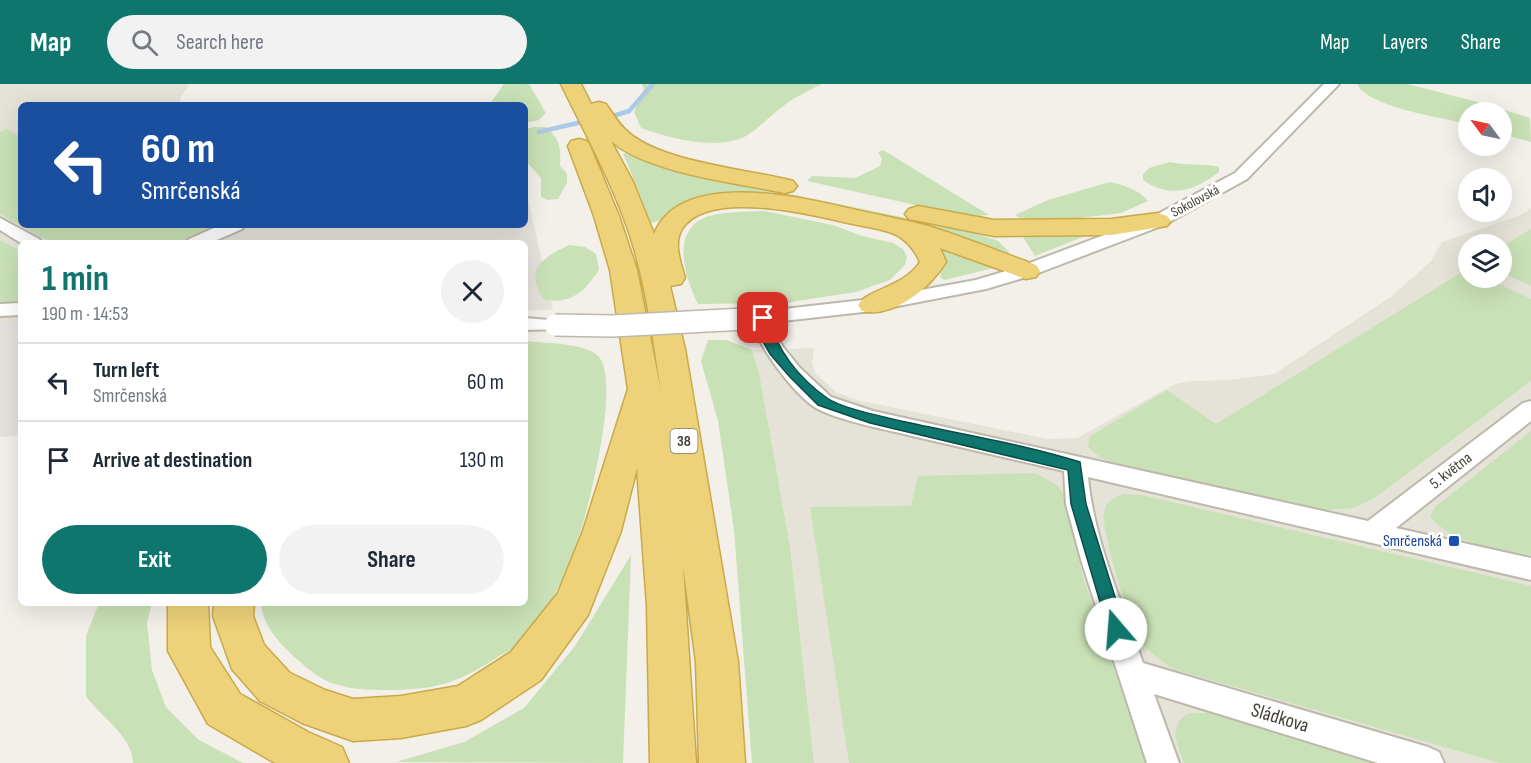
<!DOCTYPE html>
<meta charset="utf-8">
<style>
body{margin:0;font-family:"Sofia Sans Condensed",sans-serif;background:#f2f2f3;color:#1f2937;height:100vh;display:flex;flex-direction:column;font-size:22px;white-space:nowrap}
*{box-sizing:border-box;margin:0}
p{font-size:20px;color:#747a83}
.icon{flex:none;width:33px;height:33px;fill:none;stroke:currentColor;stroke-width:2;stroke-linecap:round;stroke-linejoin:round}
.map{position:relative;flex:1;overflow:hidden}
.drawer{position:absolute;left:18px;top:156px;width:510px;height:366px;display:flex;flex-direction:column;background:#fff;border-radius:9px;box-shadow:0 6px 24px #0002}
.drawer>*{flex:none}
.hud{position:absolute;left:18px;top:18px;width:510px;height:126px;border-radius:9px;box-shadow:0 6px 24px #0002;background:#1a4fa0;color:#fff;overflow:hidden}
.needle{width:39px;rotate:303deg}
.controls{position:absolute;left:1458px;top:18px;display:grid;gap:12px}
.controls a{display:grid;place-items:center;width:54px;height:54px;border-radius:50%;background:#fff;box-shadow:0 6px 24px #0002;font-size:30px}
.pin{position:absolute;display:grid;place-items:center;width:51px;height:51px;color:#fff;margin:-26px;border-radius:12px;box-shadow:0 3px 9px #0006}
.me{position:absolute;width:66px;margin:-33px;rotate:342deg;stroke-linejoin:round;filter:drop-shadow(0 0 4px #0008)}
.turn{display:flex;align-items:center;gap:21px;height:126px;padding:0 24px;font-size:27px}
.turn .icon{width:78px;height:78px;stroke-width:2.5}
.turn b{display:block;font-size:42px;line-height:51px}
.round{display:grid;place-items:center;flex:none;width:63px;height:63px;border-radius:32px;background:#f2f2f3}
.headline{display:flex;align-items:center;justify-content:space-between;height:102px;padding:0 24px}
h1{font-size:36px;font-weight:700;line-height:45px;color:#0f766e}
.primary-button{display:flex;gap:12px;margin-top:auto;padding:12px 24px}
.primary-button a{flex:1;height:69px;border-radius:36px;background:#0f766e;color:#fff;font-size:24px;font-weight:700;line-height:69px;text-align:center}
.primary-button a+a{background:#f2f2f3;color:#1f2937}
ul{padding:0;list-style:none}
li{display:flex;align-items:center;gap:18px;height:78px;padding:0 24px;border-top:2px solid #e0e1e3}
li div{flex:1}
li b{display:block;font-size:22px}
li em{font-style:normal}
header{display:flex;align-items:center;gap:36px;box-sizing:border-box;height:84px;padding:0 30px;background:#0f766e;color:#fff}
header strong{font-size:28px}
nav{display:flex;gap:33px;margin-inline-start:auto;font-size:21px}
.search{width:420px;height:54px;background:#f2f2f3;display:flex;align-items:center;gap:15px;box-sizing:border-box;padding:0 21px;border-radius:33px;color:#747a83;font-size:22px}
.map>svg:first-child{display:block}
</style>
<header>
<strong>Map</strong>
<div class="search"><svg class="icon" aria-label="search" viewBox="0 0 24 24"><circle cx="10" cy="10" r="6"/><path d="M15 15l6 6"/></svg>Search here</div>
<nav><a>Map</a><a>Layers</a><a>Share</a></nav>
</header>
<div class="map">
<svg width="1531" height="679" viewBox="0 0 1531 679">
<rect width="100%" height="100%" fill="#f2f0e8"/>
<!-- residential -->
<path fill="#e5e2d7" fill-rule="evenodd" d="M0 0H190L181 12 179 21H21V141H253L217 159H21V241L0 242Z
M1531 124V679H814L790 462 760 294 752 266 814 264 812 279 816 290 836 308 856 316 1048 355 1077 354 1175 300 1191 297 1229 296 1274 290 1392 212 1431 177 1442 158 1521 131ZM1468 160H1502V194H1468Z"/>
<!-- industrial -->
<path fill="#e5e2dd" d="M525 102 553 226H525V159H201L249 141H525Z
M21 239V351L0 353V240Z"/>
<!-- green -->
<path fill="#c9e1b6" d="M504 0H529L546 29 539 36 525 39V21H489Z
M642 0H822C808 7 794 13 782 23 770 32 758 45 746 52 718 67 668 54 641 44L634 28 644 5Z
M1357 0H1407L1489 21 1530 34 1531 58 1502 50V28H1468V40C1444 34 1367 23 1357 0Z
M534 43H546C560 55 561 64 560 82L567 90V99L558 115 547 116 541 113V94L525 76V45Z
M6 45 21 53V141H216V145L180 159H52L0 130V48Z
M883 66 989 131 975 132 947 128 807 97 812 92 855 94 880 82 882 75 878 68Z
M623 69 732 98 969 147 998 157 1009 168 1008 171C916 141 802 97 704 114 696 115 685 119 678 123 669 129 663 137 651 139Z
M1170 78C1187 82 1203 79 1219 83V88C1194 107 1171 115 1143 96V90L1149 84Z
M1110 98C1124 101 1138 105 1148 117L1121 129 1071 135 1020 134 1015 131 1048 116Z
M764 127 833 141 862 152 893 159 903 165 907 173 905 181 890 196 856 208 784 219 698 220C685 194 669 145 709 132 726 127 747 128 764 127Z
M1531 145V202L1502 188V163Z
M1093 149 1035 172 1021 150Z
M0 156 21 167V218L0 220Z
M569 161 585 163 596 170 599 186C584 208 572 220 544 216 524 186 541 174 569 161Z
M941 164 998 183 944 196 940 193 945 178Z
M1467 185 1468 194H1486L1531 215V297L1373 415 1353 424 1325 426 1112 378 1101 374 1088 363 1090 352 1167 306 1216 340Z
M708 256H726L752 266 760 294 790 462 814 679H752L734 446 718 337 701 277Z
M525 257C543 259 588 259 599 273 623 301 582 455 566 489 554 512 540 539 522 558 516 564 506 568 499 572 459 598 440 605 393 606 364 606 334 606 311 587 291 571 262 546 261 519H525Z
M1531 347V471C1494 463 1456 462 1430 433L1435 423Z
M1035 389 1057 401 1065 412 1082 490 1146 679H849L810 423 911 422 918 392Z
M1123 410 1142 411 1531 502V679H1500L1173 585C1161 576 1146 567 1139 554 1129 538 1100 443 1104 428 1106 417 1114 414 1123 410Z
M631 471 623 679 396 678 464 658 524 624 575 562Z
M99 519H152L147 539 152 586 166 623 199 656 243 679H133C133 652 99 632 86 612V552Z
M1189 629H1208L1379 679H1184C1177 660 1167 641 1189 629Z"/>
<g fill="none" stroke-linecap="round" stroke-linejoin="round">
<!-- stream -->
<path stroke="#acc9e7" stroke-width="4.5" d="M607 34 629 27 653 0
M539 48 586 37"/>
<defs>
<path id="minor" d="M1324 0H1339L1247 95 1164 141 1033 191 986 205 872 227 774 238 777 253 783 263 800 284 831 313 873 327 1368 437 1523 319 1531 317V337L1396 444 1531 474V496L1088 393C1094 457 1122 519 1143 579L1428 663 1439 668 1444 679H1378L1154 610 1179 679H1147L1082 479 1066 420 1064 387C1012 375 960 363 908 351 883 345 837 336 816 324 795 311 759 264 754 241L742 239 739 235 742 231 749 229 872 215 976 196 1019 183 1152 133 1235 89Z
M0 134 39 155 42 159H21L0 146Z
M221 141H245L242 145 210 159H186L189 155Z
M21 219V231L0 232V220Z
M525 234 562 237 565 241 562 245 525 246Z"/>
<path id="highway" d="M561 0H581L591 20 599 18 606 20C613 30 619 41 629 49 665 79 747 85 793 97L797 102 793 107 785 109C737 99 647 89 611 57L633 98 654 150C681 82 809 115 861 127 883 132 906 136 928 142 964 153 1000 168 1036 181L1040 187 1036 193 1026 195 940 164 946 178C931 203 893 235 862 227L858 221C869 204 903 204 920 178 915 166 905 154 892 149 878 144 862 142 848 139 810 130 708 105 682 145 673 160 681 179 685 194L681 200 670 202 685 265 738 578 745 679H699L696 578 683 481 696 679H650L647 522 637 384 621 447 588 531 541 596 481 636 466 642 401 654 353 657 302 639 260 617 232 585 213 532 214 519H254L253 532 264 561 290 589 325 606 353 615 401 612 458 602 511 568 558 509 583 447 628 305 610 186 594 132 568 62 571 57 579 55 587 57 590 62 619 132 637 186 661 308C654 260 647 210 634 164 617 107 587 53 561 0Z
M918 122 994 136 1111 135 1158 129 1167 132 1171 137 1167 142 1111 151 994 152 909 135 905 130 909 125Z
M168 519H208L210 563 240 610 308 648 342 663 349 679H275L208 640 168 567Z"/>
</defs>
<!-- minor casing -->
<use href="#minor" stroke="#bcb8ac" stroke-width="4"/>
<!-- highway casing -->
<use href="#highway" stroke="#caa94a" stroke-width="3"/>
<!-- minor -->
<use href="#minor" fill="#fff" fill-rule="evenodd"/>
<!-- highway -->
<use href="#highway" fill="#edd279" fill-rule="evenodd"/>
<defs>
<path id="minor-bridge" d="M555 241 612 242 745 235"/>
</defs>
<!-- minor-bridge casing -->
<use href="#minor-bridge" stroke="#bcb8ac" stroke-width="24" stroke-linecap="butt"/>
<!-- minor-bridge -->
<use href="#minor-bridge" stroke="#fff" stroke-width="21"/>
</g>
<!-- route -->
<path fill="#0f766e" stroke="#0a4d48" stroke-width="1.5" d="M763 230 769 234C776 266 800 295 827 314 843 325 882 332 901 337 960 350 1023 360 1080 378L1086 420 1125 545 1122 550 1116 553 1110 550 1108 545 1071 420 1068 386 870 339 818 321 789 292 770 270 761 254 757 234Z"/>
<!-- markers -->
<rect fill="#1a4fb4" stroke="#fff" stroke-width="2" x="1448" y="451" width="12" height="12" rx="3"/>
<g text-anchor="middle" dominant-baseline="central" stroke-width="6" stroke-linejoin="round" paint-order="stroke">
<!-- far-street labels -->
<g font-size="14" fill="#454138" stroke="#fff">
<text transform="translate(1195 117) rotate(-28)">Sokolovská</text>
</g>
<!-- shield labels -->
<rect fill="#fff" stroke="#7d7a74" stroke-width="1.5" x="670.5" y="345" width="27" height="24" rx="4.5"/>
<g font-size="15" font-weight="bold" fill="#454138">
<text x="684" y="357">38</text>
</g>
<!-- street labels -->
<g font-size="16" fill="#454138" stroke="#fff">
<text transform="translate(1451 387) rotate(-38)">5. května</text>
</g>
<!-- transit labels -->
<g font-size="16" fill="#164399" stroke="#fff" text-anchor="end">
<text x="1442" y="457">Smrčenská</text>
</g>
<!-- near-street labels -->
<g font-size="20" fill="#454138" stroke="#fff">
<text transform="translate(1280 634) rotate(17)">Sládkova</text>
</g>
</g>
</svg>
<div class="controls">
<a><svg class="needle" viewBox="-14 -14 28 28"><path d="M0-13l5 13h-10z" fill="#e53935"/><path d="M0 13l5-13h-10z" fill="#747a83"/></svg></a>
<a><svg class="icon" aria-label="sound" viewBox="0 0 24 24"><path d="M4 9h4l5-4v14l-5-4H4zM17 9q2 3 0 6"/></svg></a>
<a><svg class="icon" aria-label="layers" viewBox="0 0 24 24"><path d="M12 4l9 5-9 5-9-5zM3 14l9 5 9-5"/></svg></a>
</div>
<div class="pin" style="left:763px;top:234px;background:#d93025"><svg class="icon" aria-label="arrive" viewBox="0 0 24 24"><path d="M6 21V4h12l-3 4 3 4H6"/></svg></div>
<svg class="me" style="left:1116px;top:545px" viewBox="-20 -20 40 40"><circle r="19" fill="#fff"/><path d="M0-13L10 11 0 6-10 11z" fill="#0f766e"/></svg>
<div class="hud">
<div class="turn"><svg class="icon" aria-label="left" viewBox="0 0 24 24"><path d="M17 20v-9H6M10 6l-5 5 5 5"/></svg><div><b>60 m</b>Smrčenská</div></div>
</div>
<section class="drawer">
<div class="headline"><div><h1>1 min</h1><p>190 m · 14:53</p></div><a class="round"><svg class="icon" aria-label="close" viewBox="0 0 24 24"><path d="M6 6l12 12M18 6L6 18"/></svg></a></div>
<ul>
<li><svg class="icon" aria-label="left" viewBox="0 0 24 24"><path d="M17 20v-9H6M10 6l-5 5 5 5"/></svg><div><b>Turn left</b><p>Smrčenská</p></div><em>60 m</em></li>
<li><svg class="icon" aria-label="arrive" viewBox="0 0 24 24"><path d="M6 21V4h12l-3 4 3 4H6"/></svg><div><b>Arrive at destination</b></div><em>130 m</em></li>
</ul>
<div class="primary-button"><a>Exit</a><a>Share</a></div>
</section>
</div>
